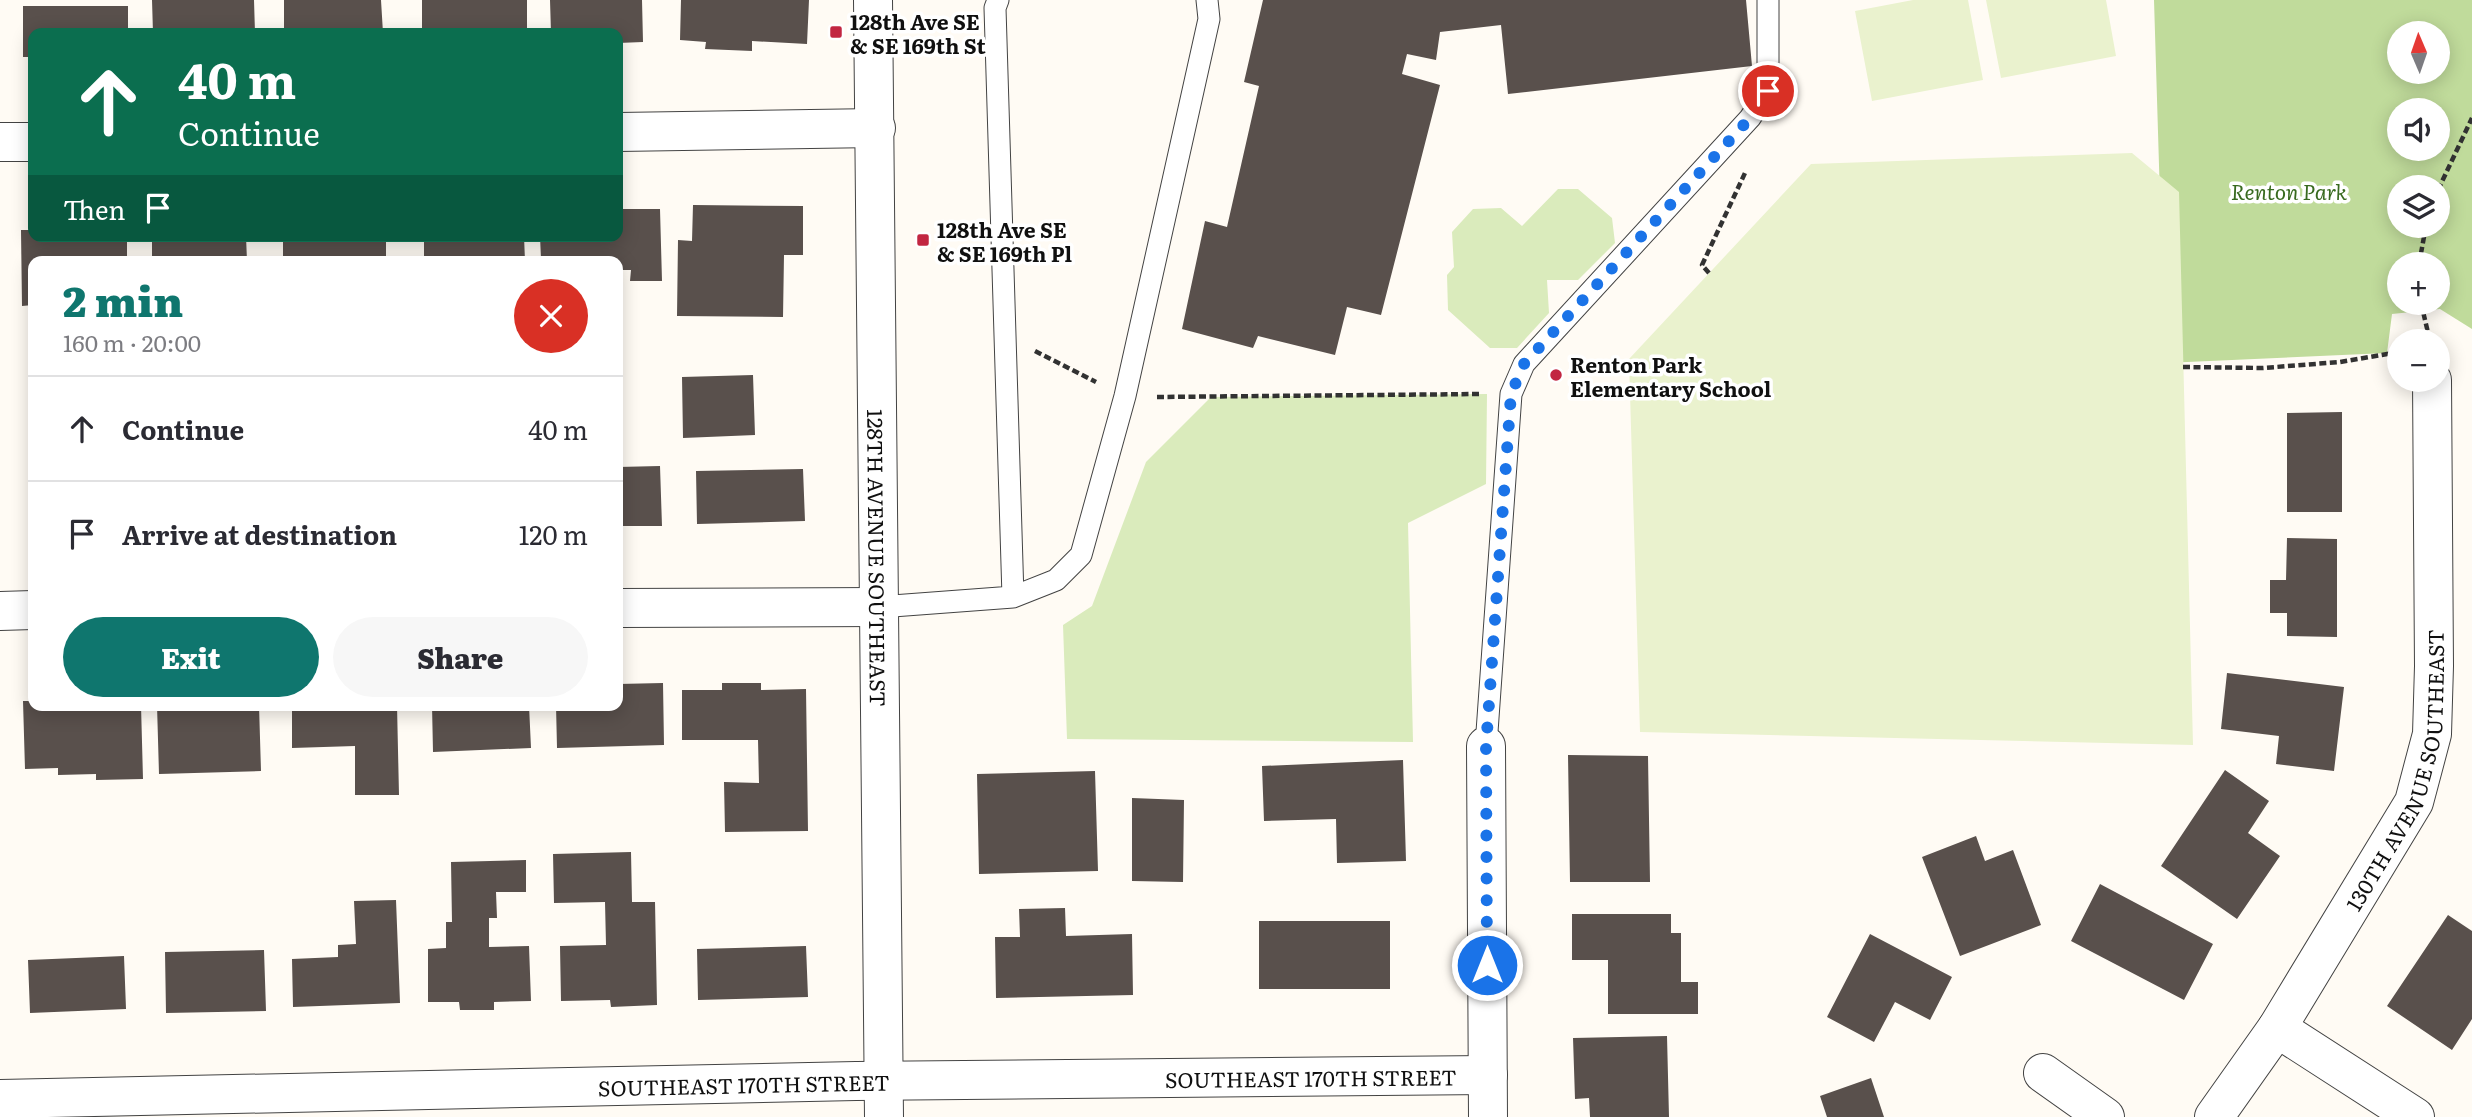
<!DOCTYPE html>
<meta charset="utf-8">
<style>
body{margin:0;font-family:Literata,serif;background:#f7f7f7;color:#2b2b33;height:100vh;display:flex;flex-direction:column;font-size:26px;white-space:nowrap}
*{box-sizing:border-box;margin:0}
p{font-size:23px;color:#7c7c81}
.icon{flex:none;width:38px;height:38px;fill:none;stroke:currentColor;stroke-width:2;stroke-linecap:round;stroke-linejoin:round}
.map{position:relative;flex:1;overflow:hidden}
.side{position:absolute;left:28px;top:256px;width:595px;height:455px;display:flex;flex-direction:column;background:#fff;border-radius:14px;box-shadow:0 4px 18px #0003}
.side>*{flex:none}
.banner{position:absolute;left:28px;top:28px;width:595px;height:214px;border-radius:14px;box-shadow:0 4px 18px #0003;background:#0b6e4f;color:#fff;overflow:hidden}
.needle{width:46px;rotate:358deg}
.buttons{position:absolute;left:2387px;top:21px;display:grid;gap:14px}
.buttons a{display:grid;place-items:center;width:63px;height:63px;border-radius:50%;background:#fff;box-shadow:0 4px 18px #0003;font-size:35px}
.pin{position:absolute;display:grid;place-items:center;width:60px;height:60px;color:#fff;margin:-30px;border:4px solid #fff;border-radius:50%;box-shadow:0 2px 7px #0007}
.me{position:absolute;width:77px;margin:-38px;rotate:0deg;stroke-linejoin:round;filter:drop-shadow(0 0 5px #0008)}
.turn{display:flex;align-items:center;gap:24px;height:147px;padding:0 35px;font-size:32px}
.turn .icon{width:91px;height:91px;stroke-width:2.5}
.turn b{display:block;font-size:49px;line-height:60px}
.then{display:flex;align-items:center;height:66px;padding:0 35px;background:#0003;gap:14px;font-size:26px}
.round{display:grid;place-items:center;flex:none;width:74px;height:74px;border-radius:37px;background:#f7f7f7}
.summary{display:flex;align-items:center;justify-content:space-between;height:119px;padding:0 35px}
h1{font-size:42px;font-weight:800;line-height:52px;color:#0f766e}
.primary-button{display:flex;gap:14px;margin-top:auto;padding:14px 35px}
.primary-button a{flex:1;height:80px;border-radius:42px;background:#0f766e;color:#fff;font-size:28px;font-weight:800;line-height:80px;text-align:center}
.primary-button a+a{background:#f7f7f7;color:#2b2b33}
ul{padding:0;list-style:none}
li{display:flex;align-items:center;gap:21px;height:105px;padding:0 35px;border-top:2px solid #e1e1e2}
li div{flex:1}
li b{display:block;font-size:26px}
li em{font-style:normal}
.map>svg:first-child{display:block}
</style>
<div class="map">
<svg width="2472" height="1117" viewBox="0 0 2472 1117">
<rect width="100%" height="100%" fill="#fffbf4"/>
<!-- green -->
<path fill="#daebbc" d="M1558 189H1578L1612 218 1615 243 1578 280H1547L1549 313 1517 348H1490L1448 310 1447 275 1454 267 1452 232 1473 209 1501 208 1522 226Z
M1487 394 1486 484 1408 523 1413 742 1067 739 1063 625 1092 606 1146 462 1211 397Z"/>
<!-- forest -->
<path fill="#c0db9b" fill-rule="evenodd" d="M2154 0H2472V329L2440 309 2392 314 2387 353 2165 363ZM2399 33H2438V72H2399ZM2399 110H2438V149H2399ZM2399 187H2438V226H2399ZM2399 264H2438V303H2399Z"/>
<!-- pitch -->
<path fill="#eaf2ce" d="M1913 0H1968L1983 80 1872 101 1855 11Z
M1986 0H2106L2116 56 2001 78Z
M2132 153 2179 192 2193 745 1640 732 1629 359 1811 164Z"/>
<!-- building -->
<path fill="#59504c" d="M152 0H254L255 33H153Z
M284 0H381L383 33H284Z
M422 0H527V33H422Z
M550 0H642L643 42 618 43V33H551Z
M681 0H809L807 44 752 41V51L705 49 706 42 680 40Z
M1263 0H1746L1752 66 1508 94 1501 25 1440 32 1436 60 1407 54 1402 74 1440 85 1381 315 1347 307 1335 355 1258 336 1253 348 1182 329 1205 221 1227 227 1259 86 1244 82Z
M23 6H128V33H33V57H23Z
M693 205 803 206V255H784L783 317 677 316 678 240 692 241Z
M618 209H660L662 281H630L631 270H618V261L541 259 540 236H618Z
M21 230H33V236H127V261H33V305L22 306Z
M152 236H246L247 261H152Z
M283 236H386V261H283Z
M424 236H524L525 261H424Z
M753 375 755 435 683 438 682 377Z
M2342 412V512H2287V413Z
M31 466H33V537H30Z
M660 466 662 526H618V467Z
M803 469 805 521 697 524 696 471Z
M2287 538 2337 539V637L2287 636V613H2270V580H2286Z
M2227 673 2344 687 2334 771 2276 764 2279 736 2221 729Z
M663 683 664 745 557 748 556 705H618V684Z
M722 683H761V690L806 689 808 831 725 832 724 782 759 783 758 740H682V690H722Z
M23 701H33V705H141L143 779 96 780V774L58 775V768L25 769Z
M157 705H259L261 771 159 774Z
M292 705H397L399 795H355V746L292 748Z
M432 705H529L531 748 433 752Z
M1568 755 1648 756 1650 882H1570Z
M1403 760 1406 861 1337 863 1336 819 1264 821 1262 766Z
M2225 770 2269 801 2248 833 2280 856 2237 919 2161 866Z
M1095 771 1098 871 979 874 977 774Z
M1132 798 1184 800 1183 882 1132 881Z
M1976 836 1985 861 2013 850 2041 925 1960 956 1922 857Z
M631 852 632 902H655L657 1005 611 1007 610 1000 561 1001 560 946 606 945 605 902 554 903 553 854Z
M526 860V892H496L497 918H489V947L529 946 531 1001 494 1002V1010H460L459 1002H428V949L446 948V922H452L451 862Z
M2100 884 2213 944 2184 1000 2071 941Z
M396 900 400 1003 293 1007 292 959 338 957V945L356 944 354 901Z
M1065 908 1066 936 1132 934 1133 995 996 998 995 937H1020L1019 909Z
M1572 914H1671V933H1681V982H1698V1014H1608V960H1572Z
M2448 915 2472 931V1019L2452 1050 2387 1006Z
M1259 921H1390V989H1259Z
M1870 934 1952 977 1930 1020 1895 1002 1874 1042 1827 1017Z
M806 946 808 997 698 1000 697 949Z
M264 950 266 1011 166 1013 165 952Z
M124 956 126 1009 30 1013 28 960Z
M1667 1036 1669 1117H1590L1589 1098 1575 1099 1573 1038Z
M1871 1078 1884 1117H1827L1820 1096Z"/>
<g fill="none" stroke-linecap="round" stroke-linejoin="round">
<defs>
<path id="service" d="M998 0 995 8 1013 597
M879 607 1013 597 1056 580 1081 555 1125 396 1209 19 1207 0
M1486 746 1511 394 1524 364 1750 118 1768 91V0"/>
<g id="minor">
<path d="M618 132 876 128"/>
<path d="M0 142H33"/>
<path d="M618 608 879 607"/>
<path d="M0 611 33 610"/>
<path d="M1486 746 1488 1117"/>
<path d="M2277 1028 2415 1117"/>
<path d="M2043 1073 2105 1117"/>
<path id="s1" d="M0 1099 856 1081 1488 1075"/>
<path id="s2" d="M2214 1117 2277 1028 2414 802 2432 734 2434 666 2432 380"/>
</g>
<g id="tertiary">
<path id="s3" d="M873 0 884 1117"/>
</g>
</defs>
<!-- service casing -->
<use href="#service" stroke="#434343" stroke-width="23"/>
<!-- minor casing -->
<use href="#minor" stroke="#434343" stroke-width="40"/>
<!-- tertiary casing -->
<use href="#tertiary" stroke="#434343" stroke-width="40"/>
<!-- path -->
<path stroke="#323232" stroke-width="4.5" stroke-dasharray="7 3.5" stroke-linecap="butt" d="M2438 190 2472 118
M2419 264 2426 226
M1709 273 1702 265 1745 173
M2421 303 2430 341
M1035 351 1096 382
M2183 367 2263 368 2340 362 2399 352
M1157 397 1481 394"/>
<!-- service -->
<use href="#service" stroke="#fff" stroke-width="21"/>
<!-- minor -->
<use href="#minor" stroke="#fff" stroke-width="38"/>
<!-- tertiary -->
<use href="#tertiary" stroke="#fff" stroke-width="38"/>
</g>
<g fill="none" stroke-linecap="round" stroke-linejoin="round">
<!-- route -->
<path stroke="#1a73e8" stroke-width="12" stroke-dasharray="0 21.6" d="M1487 965 1486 746 1511 394 1524 364 1750 118 1768 91"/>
</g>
<!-- markers -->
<g fill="#c22641" stroke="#fff" stroke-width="2.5">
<rect x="829" y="25" width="14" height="14" rx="3.5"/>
<rect x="916" y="233" width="14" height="14" rx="3.5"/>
<circle cx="1556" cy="375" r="7"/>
</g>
<g text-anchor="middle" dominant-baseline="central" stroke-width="7" stroke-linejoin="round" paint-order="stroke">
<!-- poi labels -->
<g font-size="21" font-weight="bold" fill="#101010" stroke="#fff" text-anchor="start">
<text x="850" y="20">128th Ave SE<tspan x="850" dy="24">&amp; SE 169th St</tspan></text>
<text x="937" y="228">128th Ave SE<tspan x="937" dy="24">&amp; SE 169th Pl</tspan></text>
<text x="1570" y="363">Renton Park<tspan x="1570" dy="24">Elementary School</tspan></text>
</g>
<!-- park labels -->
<g font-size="21" font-style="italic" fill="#386a1f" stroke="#fff">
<text x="2289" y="190">Renton Park</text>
</g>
<!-- street labels -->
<g font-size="21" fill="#101010" stroke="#fff">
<text stroke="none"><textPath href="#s3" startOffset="558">128TH AVENUE SOUTHEAST</textPath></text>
<text stroke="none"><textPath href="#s2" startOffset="399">130TH AVENUE SOUTHEAST</textPath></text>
<text stroke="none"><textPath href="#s1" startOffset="1311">SOUTHEAST 170TH STREET</textPath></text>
<text stroke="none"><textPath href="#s1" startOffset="744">SOUTHEAST 170TH STREET</textPath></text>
</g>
</g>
</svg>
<div class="buttons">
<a><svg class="needle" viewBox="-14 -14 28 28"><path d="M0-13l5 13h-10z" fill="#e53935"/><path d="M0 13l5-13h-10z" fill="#7c7c81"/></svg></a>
<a><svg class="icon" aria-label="sound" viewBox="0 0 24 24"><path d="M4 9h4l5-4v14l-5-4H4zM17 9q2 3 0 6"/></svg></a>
<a><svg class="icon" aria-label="layers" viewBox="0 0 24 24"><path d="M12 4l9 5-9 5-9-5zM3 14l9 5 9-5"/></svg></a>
<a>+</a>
<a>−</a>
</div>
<div class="pin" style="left:1768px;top:91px;background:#d93025"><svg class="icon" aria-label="arrive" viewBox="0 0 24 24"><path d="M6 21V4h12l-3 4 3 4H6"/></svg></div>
<svg class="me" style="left:1487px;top:965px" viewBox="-20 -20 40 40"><circle r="17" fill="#1a73e8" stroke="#fff" stroke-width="3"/><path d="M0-11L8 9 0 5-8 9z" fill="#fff"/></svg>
<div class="banner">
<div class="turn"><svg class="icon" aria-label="ahead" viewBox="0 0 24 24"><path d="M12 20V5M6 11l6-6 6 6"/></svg><div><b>40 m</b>Continue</div></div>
<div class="then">Then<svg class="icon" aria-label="arrive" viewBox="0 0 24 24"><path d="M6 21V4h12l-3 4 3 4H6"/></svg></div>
</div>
<section class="side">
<div class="summary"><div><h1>2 min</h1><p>160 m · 20:00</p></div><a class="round" style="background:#d93025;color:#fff"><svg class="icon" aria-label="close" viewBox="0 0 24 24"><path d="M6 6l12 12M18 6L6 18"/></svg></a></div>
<ul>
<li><svg class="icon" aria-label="ahead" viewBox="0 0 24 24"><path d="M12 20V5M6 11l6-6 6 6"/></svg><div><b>Continue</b></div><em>40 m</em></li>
<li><svg class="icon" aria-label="arrive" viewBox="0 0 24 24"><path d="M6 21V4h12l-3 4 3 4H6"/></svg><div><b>Arrive at destination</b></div><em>120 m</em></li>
</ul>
<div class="primary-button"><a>Exit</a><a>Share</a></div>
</section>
</div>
